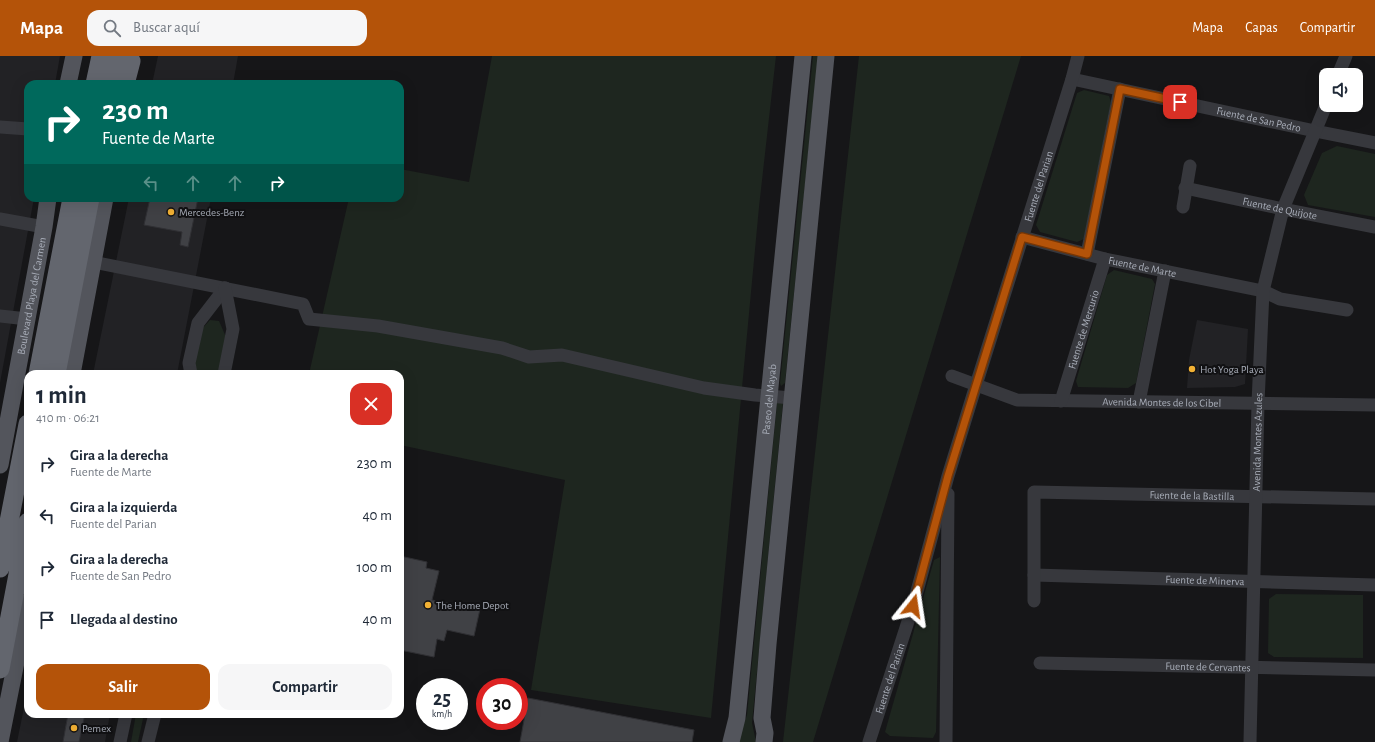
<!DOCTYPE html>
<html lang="es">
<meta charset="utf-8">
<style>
body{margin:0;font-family:"Alegreya Sans",sans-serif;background:#f6f6f7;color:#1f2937;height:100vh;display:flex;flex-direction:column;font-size:15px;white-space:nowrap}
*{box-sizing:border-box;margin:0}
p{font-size:13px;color:#747a83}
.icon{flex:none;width:22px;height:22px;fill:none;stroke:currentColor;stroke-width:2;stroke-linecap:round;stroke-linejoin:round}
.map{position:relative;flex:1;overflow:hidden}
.details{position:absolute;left:24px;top:314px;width:380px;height:348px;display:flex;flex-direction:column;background:#fff;border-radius:12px;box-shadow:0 4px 16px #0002}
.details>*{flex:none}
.guide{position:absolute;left:24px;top:24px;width:380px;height:122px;border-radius:12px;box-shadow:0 4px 16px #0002;background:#00695c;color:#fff;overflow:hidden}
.controls{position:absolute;left:1319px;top:12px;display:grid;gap:8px}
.controls a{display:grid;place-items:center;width:44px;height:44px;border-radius:8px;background:#fff;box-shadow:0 4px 16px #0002;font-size:20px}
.speed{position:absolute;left:416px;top:622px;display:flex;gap:8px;font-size:20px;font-weight:700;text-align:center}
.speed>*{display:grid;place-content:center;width:52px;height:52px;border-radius:50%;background:#fff;box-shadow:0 4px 16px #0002;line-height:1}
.speed small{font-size:10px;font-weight:400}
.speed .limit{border:6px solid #d22;background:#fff;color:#111}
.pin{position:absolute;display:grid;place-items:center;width:34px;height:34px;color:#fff;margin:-17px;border-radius:8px;box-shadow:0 2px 6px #0006}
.me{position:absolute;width:44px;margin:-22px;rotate:15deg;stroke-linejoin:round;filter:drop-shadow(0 0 3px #0008)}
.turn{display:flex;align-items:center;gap:14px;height:84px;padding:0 12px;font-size:18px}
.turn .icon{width:52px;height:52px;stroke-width:2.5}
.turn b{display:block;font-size:28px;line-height:34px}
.lanes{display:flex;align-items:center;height:38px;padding:0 12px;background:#0003;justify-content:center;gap:20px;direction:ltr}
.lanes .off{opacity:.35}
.round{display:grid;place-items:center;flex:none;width:42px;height:42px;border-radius:12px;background:#f6f6f7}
.headline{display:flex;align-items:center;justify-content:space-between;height:68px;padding:0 12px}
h1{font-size:24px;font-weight:600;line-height:30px}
.cta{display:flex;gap:8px;margin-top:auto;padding:8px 12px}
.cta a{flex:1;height:46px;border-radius:12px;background:#b45309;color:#fff;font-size:16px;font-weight:600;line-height:46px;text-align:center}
.cta a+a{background:#f6f6f7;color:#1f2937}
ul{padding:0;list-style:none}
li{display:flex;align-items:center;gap:12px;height:52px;padding:0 12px}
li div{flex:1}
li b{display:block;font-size:15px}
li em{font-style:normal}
header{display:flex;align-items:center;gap:24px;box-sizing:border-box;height:56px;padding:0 20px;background:#b45309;color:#fff}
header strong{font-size:19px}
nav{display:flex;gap:22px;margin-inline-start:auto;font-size:14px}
.search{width:280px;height:36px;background:#f6f6f7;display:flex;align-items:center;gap:10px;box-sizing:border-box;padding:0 14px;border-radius:12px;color:#747a83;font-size:15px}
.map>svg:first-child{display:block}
</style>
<header>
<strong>Mapa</strong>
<div class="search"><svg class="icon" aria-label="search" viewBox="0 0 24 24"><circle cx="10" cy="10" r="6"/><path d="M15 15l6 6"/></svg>Buscar aquí</div>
<nav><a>Mapa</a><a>Capas</a><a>Compartir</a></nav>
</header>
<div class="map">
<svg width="1375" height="686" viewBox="0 0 1375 686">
<rect width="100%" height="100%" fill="#161618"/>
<!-- built -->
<path fill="#222225" d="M0 0H60L55 28H28V142H34L0 327Z
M158 0H238L233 28H152Z
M129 142H211L177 318H93Z
M1197 264 1248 273 1245 328 1235 331 1187 332 1189 304Z
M28 632V658H110L105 686H17Z"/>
<!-- green -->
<path fill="#1e261f" d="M492 0H776L759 151 711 662 531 634 565 424 400 389V318H309L349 142H400V113L469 126Z
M813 0H818L785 327 781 330 780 327Z
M859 0H1021L813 686H783Z
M1084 34 1109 40 1111 46 1084 183 1077 186 1040 176 1036 169 1077 37Z
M1337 90 1375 98V161L1308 149 1304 139 1322 97Z
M1114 214 1152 223 1155 228 1136 327 1128 332 1078 331 1076 325 1107 219Z
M210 264 219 265 226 281 220 312 215 318H198L193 307 199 276Z
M777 347H783L752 667 756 686H737L747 659Z
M940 501 936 676 933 682 890 680 885 676 934 504Z
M1276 538 1363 539V602L1274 601 1268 597 1269 543Z
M136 658H144L138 686H131Z"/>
<!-- building -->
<path fill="#404145" stroke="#303034" d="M150 142H198L188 191 180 189 182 176 144 169Z
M400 500 427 506 426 512 439 515 432 544 480 553 474 580 447 574 444 585 437 583 434 601 400 594Z
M528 642 694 674 692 686H520Z
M68 658H85L79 686H63Z"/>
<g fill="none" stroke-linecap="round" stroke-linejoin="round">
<!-- minor -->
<g stroke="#37383d" stroke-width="13">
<path d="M1338 19 1346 0"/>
<path id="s1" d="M1072 23 1315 75 1375 87"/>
<path d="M0 71 28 73"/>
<path id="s2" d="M1185 132 1283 153 1375 171"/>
<path d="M1183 151 1190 110"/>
<path d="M0 163 44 171"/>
<path id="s3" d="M1022 181 1105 203 1263 235 1280 243 1347 254"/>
<path d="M1087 198 1120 33"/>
<path d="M93 206 303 248 309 263 378 270 502 292 529 301 562 299 704 332 755 339 792 342"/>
<path d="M0 260 27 263"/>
<path d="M191 318 189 307 198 267 225 232"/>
<path d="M224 318 233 273 225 232"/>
<path id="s4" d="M952 320 1017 344 1375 349"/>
<path id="s5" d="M1061 345 1105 203"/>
<path d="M1139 346 1165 215"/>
<path id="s6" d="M1034 519 1375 529"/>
<path id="s7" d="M1034 545V436L1375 443"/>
<path id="s8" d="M1040 607 1375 614"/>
<path d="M120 686 126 658"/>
<path d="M148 686 155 658"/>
<path id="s9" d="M869 686 913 550 948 420 976 329 1072 23 1078 0"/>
<path d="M946 686 948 438"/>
<path id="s10" d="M1250 686 1258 347 1263 235 1283 153 1326 49"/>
</g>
<!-- major -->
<g stroke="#53555c" stroke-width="17">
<path d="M68 28 74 0"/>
<path d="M72 318 105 142"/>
<path id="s11" d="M0 409 44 171 48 142"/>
<path d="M0 686 28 546"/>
<path id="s12" d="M731 686 737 662 803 0"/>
<path d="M764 686 765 677 762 662 768 588 826 0"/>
</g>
<!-- highway -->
<path stroke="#63666e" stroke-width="19" d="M95 28 101 0
M112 28 117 0
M125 28 131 5
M38 318 72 142
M56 318 90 142
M0 512 28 368
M0 613 28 466"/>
</g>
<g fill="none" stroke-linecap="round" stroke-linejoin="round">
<defs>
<path id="route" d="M913 550 948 420 1022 181 1087 198 1120 33 1180 46"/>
</defs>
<!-- route casing -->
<use href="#route" stroke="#753606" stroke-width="10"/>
<!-- route -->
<use href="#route" stroke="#b45309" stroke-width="7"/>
</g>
<!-- markers -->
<g fill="#f2b134" stroke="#111113" stroke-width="1.5">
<circle cx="171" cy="156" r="4"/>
<circle cx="1192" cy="313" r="4"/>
<circle cx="428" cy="549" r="4"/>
<circle cx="74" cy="672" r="4"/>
</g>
<g text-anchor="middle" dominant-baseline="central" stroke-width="4" stroke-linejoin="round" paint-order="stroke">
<!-- street labels -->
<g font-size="11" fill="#a8adb8" stroke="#111113">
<text stroke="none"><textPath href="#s1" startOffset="191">Fuente de San Pedro</textPath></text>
<text stroke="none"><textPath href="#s9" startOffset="581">Fuente del Parian</textPath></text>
<text stroke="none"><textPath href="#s2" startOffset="97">Fuente de Quijote</textPath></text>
<text stroke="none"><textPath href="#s3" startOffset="124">Fuente de Marte</textPath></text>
<text stroke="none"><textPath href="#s11" startOffset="172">Boulevard Playa del Carmen</textPath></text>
<text stroke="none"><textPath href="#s5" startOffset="75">Fuente de Mercurio</textPath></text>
<text stroke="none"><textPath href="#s12" startOffset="345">Paseo del Mayab</textPath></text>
<text stroke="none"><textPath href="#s4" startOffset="214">Avenida Montes de los Cibel</textPath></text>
<text stroke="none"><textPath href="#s10" startOffset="300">Avenida Montes Azules</textPath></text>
<text stroke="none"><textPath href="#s7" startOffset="267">Fuente de la Bastilla</textPath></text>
<text stroke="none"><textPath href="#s6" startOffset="171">Fuente de Minerva</textPath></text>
<text stroke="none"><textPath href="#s8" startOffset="168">Fuente de Cervantes</textPath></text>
<text stroke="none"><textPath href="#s9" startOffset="67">Fuente del Parian</textPath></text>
</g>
<!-- poi labels -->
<g font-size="11" fill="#a8adb8" stroke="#111113" text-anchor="start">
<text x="179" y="156">Mercedes-Benz</text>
<text x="1200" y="313">Hot Yoga Playa</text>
<text x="436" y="549">The Home Depot</text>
<text x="82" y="672">Pemex</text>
</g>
</g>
</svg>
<div class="controls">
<a><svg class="icon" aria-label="sound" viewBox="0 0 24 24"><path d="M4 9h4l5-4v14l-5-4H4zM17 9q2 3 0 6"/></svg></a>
</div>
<div class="speed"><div>25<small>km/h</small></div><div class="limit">30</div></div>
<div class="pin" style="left:1180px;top:46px;background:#d93025"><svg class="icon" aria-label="arrive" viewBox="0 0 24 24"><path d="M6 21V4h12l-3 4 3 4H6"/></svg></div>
<svg class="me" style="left:913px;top:550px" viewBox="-20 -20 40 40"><path d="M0-17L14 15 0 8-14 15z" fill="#b45309" stroke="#fff" stroke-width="4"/></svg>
<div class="guide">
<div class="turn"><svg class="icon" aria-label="right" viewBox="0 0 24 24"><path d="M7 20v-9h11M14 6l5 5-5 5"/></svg><div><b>230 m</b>Fuente de Marte</div></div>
<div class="lanes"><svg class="icon off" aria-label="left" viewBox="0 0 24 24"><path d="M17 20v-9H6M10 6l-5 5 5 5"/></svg><svg class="icon off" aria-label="ahead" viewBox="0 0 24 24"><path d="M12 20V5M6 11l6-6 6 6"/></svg><svg class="icon off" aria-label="ahead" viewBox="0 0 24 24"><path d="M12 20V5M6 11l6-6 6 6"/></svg><svg class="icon" aria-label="right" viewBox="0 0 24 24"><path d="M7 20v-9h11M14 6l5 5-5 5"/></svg></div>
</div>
<section class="details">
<div class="headline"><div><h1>1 min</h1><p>410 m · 06:21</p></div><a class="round" style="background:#d93025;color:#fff"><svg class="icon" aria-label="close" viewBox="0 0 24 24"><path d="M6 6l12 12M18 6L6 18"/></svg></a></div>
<ul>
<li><svg class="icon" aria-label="right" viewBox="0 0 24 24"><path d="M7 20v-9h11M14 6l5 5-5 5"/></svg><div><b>Gira a la derecha</b><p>Fuente de Marte</p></div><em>230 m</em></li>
<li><svg class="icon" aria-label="left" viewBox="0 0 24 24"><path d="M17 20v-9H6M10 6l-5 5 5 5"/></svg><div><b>Gira a la izquierda</b><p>Fuente del Parian</p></div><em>40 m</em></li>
<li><svg class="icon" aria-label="right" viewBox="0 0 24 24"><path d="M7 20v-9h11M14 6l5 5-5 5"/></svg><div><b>Gira a la derecha</b><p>Fuente de San Pedro</p></div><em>100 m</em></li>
<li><svg class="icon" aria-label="arrive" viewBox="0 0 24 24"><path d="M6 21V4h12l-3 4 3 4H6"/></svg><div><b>Llegada al destino</b></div><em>40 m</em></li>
</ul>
<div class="cta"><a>Salir</a><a>Compartir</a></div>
</section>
</div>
